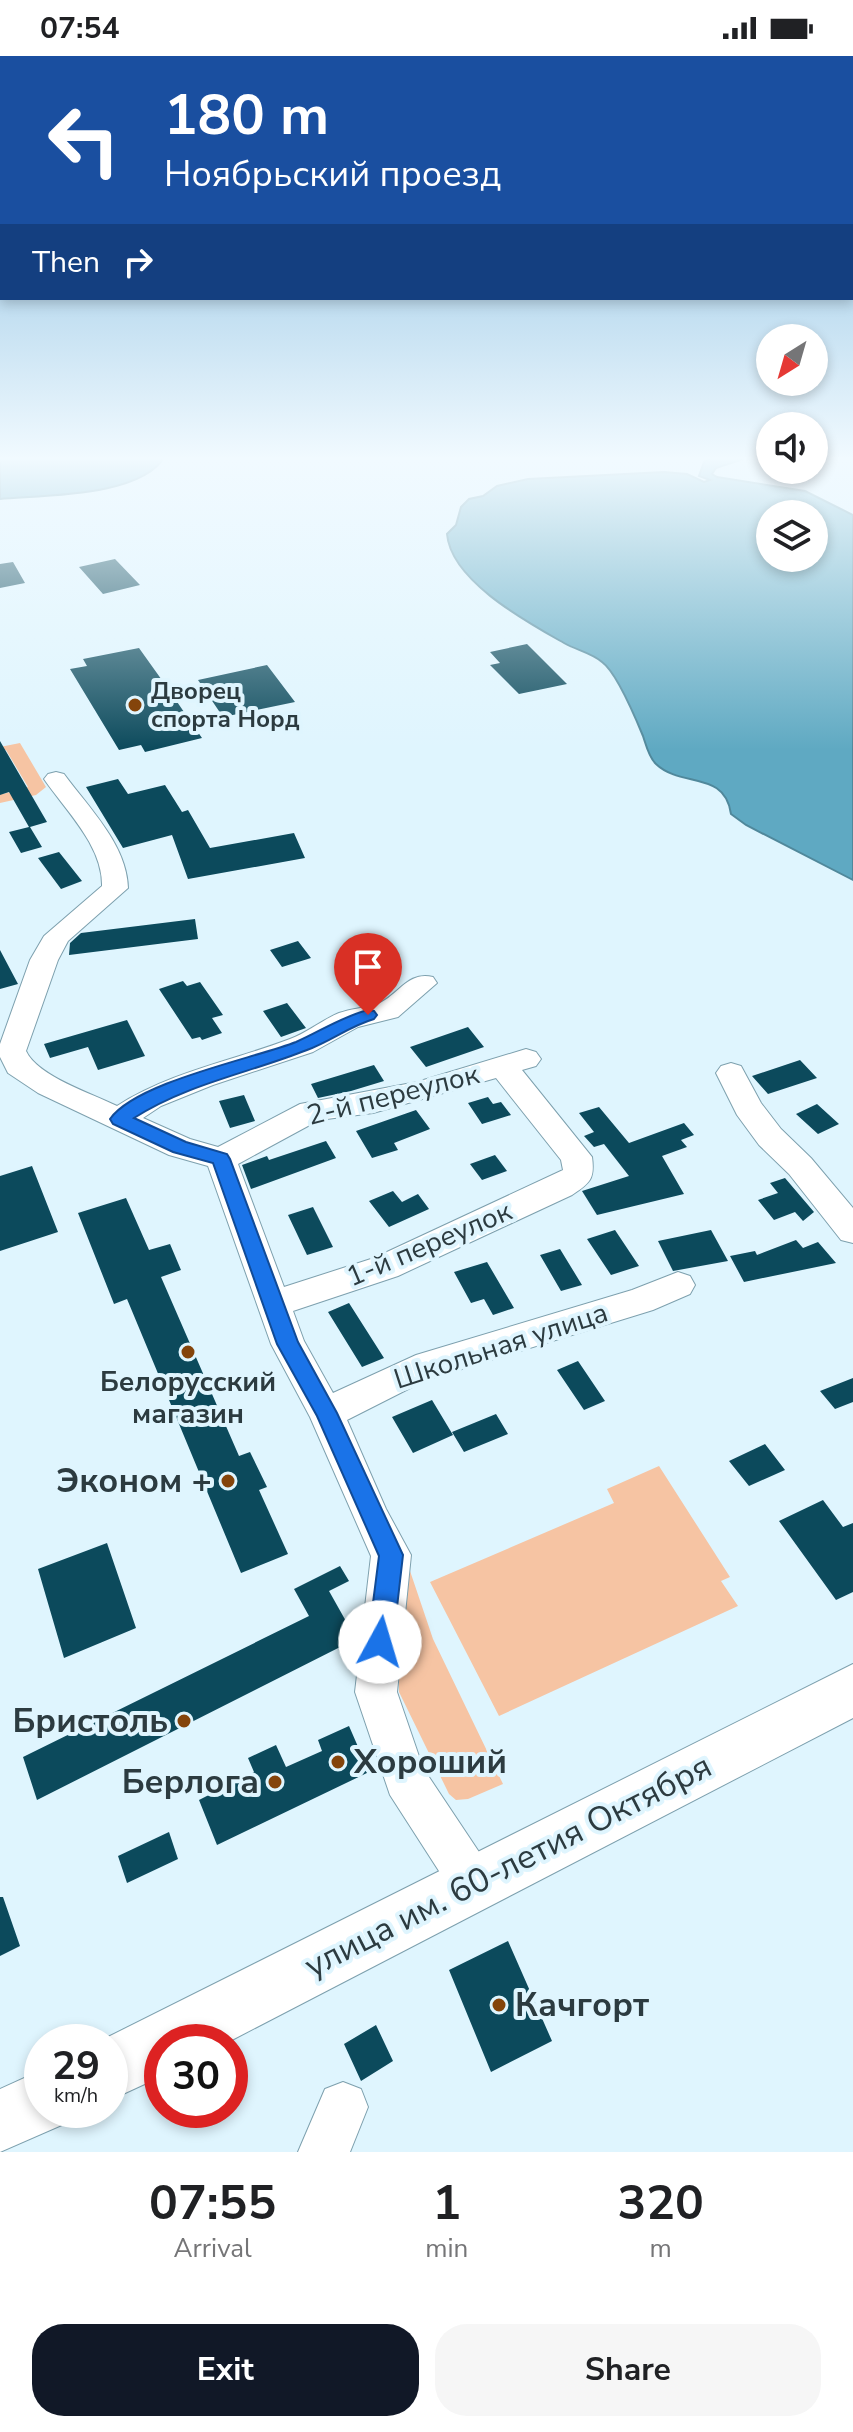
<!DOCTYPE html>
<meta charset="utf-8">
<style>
body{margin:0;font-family:"Nunito Sans",sans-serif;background:#f6f6f6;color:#202124;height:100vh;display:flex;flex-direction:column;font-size:30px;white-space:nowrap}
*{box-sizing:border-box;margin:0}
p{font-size:26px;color:#757577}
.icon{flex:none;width:44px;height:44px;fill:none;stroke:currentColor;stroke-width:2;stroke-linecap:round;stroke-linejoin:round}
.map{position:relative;height:2096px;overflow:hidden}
.sheet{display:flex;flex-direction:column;background:#fff;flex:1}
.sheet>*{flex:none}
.banner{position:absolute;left:0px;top:0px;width:854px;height:244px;box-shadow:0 4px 12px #0003;background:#1a4fa0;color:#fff;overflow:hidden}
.needle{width:52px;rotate:217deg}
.buttons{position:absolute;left:756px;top:268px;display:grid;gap:16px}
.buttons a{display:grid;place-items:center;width:72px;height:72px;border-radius:50%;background:#fff;box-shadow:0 4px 12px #0003;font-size:40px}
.speed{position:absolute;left:24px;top:1968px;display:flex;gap:16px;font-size:40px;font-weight:700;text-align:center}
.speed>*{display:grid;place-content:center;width:104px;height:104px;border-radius:50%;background:#fff;box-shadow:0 4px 12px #0003;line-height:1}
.speed small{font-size:20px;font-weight:400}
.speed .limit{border:12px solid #d22;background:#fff;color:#111}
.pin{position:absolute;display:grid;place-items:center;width:68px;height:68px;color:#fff;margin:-82px -34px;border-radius:50% 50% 50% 0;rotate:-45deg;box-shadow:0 0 8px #0007}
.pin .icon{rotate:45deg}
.me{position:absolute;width:88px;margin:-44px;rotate:6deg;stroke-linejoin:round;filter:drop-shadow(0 0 6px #0008)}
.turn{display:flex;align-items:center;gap:28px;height:168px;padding:0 32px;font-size:36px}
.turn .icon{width:104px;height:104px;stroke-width:2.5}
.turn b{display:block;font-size:56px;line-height:68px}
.then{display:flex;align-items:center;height:76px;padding:0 32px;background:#0003;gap:16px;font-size:30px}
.eta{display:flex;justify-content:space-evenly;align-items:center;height:136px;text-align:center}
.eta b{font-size:48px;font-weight:700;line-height:56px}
.primary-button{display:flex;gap:16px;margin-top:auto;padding:16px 32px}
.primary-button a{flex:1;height:92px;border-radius:32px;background:#111827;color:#fff;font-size:32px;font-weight:700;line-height:92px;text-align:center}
.primary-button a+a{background:#f6f6f6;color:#202124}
.status{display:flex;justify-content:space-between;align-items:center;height:56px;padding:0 40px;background:#fff;direction:ltr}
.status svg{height:22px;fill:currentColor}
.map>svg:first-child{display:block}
</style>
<div class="status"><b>07:54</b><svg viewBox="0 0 49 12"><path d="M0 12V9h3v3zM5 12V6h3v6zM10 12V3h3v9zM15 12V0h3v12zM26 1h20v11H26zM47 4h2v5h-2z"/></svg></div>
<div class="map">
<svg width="853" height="2096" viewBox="0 0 853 2096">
<rect width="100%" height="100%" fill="#dff5fe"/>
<!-- green -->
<path fill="#f6c4a3" d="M20 687 46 731 36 739 0 747V734L3 738 28 731 6 694 0 696V691Z
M659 1410 730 1521 721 1525 738 1550 499 1660 430 1526 614 1447 607 1433Z
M408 1509 433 1583 503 1728 468 1743 456 1744 449 1738 399 1636V1591Z"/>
<!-- water -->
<path fill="#5fa9c2" stroke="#50889b" stroke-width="2" fill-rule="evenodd" d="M0 400H165C142 441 43 439 0 443Z
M713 400H752L716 412 712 418 717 421 805 435 853 459V824L746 769 731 758C725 714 681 732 656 708 649 702 646 689 643 680 636 663 616 616 602 606 592 597 576 594 564 587 527 566 451 525 447 478L456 469 461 451 469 443 483 440 497 430 528 423 664 416 687 418 704 426 710 424 699 420 704 406ZM770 458H814V502H770Z"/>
<!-- building -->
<path fill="#0c4a5c" d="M115 503 140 529 103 538 79 511Z
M13 506 25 527 0 532V508Z
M527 588 567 628 519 638 490 609 500 607 490 596Z
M139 592 164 627 202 682 145 696 141 689 119 694 70 613 87 610 83 603Z
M267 609 295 646 223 661 198 624Z
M0 685 47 766 30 771 42 791 21 797 9 776 29 771 9 736 0 739Z
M118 723 128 738 165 729 182 756 188 754 210 792 294 777 305 802 188 823 172 779 123 792 86 731Z
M59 796 82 825 61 833 38 802Z
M195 863 198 883 69 899 70 887 81 877Z
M298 885 311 902 282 911 270 894Z
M0 894 18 928 0 933Z
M183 925 187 930 200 926 223 959 212 962 222 977 202 984 200 981 192 983 159 933Z
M287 947 306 972 281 981 263 955Z
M127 964 145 1000 98 1014 88 991 50 1002 44 988Z
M468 971 484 991 426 1011 410 991Z
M800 1004 817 1022 768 1038 752 1020Z
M374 1009 384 1025 351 1035 318 1042 311 1028Z
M244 1039 255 1065 230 1072 219 1045Z
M488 1041 493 1048 501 1046 511 1059 482 1068 468 1047Z
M817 1048 839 1068 818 1078 796 1058Z
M599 1051 629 1087 684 1067 694 1079 681 1084 687 1091 662 1100 684 1138 597 1159 582 1135 629 1120 604 1088 594 1091 584 1080 594 1076 579 1057Z
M416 1054 430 1073 394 1087 398 1094 372 1102 356 1075Z
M326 1085 336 1102 251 1133 242 1109 267 1100 269 1104Z
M495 1099 507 1115 482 1124 470 1108Z
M32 1110 58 1176 0 1195V1120Z
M785 1122 814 1156 803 1165 795 1156 774 1164 758 1144 778 1137 770 1127Z
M393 1135 402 1146 418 1138 429 1153 389 1171 369 1145Z
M126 1142 149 1194 170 1188 181 1214 161 1221 239 1400 250 1396 267 1431 259 1434 288 1498 241 1517 127 1243 114 1248 78 1157Z
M313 1151 333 1191 307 1199 288 1159Z
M615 1174 639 1210 611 1219 587 1183Z
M711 1174 728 1205 673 1215 658 1185Z
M796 1184 803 1192 818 1186 836 1207 744 1226 730 1200 755 1195 757 1199Z
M560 1193 582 1229 561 1235 540 1199Z
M487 1206 514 1252 493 1259 484 1243 471 1247 454 1216Z
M349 1247 384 1302 362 1311 328 1256Z
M578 1305 605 1345 584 1354 557 1314Z
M853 1322V1346L835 1353 820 1335Z
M432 1344 453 1379 413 1397 392 1361Z
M496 1358 508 1378 464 1396 452 1376Z
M765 1388 785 1414 749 1430 729 1405Z
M823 1444 843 1471 853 1467V1536L836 1544 779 1465Z
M107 1487 136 1572 64 1602 38 1513Z
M340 1510 349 1525 329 1535 356 1583 37 1744 23 1701 309 1560 294 1533Z
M349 1670 369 1716 217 1789 199 1744 254 1716 248 1702 276 1689 286 1711 322 1695 318 1684Z
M169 1776 178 1803 127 1827 118 1800Z
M0 1841H3L20 1890 0 1900Z
M508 1885 552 1985 491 2016 449 1914Z
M376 1969 393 2005 361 2025 344 1988Z"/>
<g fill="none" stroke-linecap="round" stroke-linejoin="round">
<defs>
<path id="minor" d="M56 716 64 718C89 752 127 789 128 832L68 885 58 904 26 995C37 1020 93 1038 117 1050 170 1016 232 1005 290 983 307 977 322 964 339 957 350 953 363 952 375 949 397 942 407 914 433 921L437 927 398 961 358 971 313 996 213 1029 161 1050 143 1062 190 1083 218 1091 300 1048 417 1026 526 993 536 996 541 1003 536 1010 522 1014 592 1101C595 1123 590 1127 572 1139L398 1220 293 1255 304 1285 333 1337 416 1299 632 1234 678 1216 690 1220 695 1229 690 1238 653 1254 426 1324 347 1364 386 1453 411 1499 397 1636 423 1712 489 1811 496 1827 489 1843 473 1850 457 1843 390 1739 355 1636 371 1500 310 1361 271 1288 208 1110 169 1099 38 1037 8 1017 0 1001V988L30 904 44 880 102 830C103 790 66 755 44 723L48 718ZM496 1022 561 1104 563 1114 374 1202 284 1231 238 1108 319 1064 373 1057Z
M731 1007 741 1010 761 1047 781 1073 811 1102 853 1152V1187L841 1184 789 1118 759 1089 737 1059 716 1017 721 1010Z
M343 2026 361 2033 368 2051 350 2096H298L325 2033Z"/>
<path id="major" d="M853 1608V1662L228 1986H162V2020L110 2044V1986H98Z
M42 2014V2054H70L64 2068 0 2096V2033Z"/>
</defs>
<!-- minor casing -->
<use href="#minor" stroke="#7da0ae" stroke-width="2"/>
<!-- major casing -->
<use href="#major" stroke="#7da0ae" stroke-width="2"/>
<!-- minor -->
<use href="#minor" fill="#fff" fill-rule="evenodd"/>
<!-- major -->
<use href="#major" fill="#fff" fill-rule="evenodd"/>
</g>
<!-- sky -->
<linearGradient id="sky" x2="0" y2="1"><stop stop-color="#71b0d9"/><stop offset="0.58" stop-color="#f1faff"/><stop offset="1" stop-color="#f1faff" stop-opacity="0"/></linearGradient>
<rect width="853" height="694" fill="url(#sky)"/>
<!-- route -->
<path fill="#1a73e8" stroke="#114b97" stroke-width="2" d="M368 954 374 955 377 959 374 963C350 970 331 985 307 994 249 1017 187 1028 134 1062L186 1086 227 1098 230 1103 298 1286 337 1357 403 1499 393 1586 389 1594 380 1598 372 1594 368 1586 379 1500 317 1360 277 1288 213 1107 173 1096 113 1068 110 1063C136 1026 252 1003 296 986 321 975 341 961 368 954Z"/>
<!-- markers -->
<g fill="#84440b" stroke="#dff5fe" stroke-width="3">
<circle cx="135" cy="649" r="8"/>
<circle cx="188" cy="1296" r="8"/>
<circle cx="228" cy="1425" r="8"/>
<circle cx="184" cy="1665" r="8"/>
<circle cx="338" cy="1706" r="8"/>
<circle cx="275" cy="1726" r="8"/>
<circle cx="499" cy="1949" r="8"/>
</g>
<g text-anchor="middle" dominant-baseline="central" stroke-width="8" stroke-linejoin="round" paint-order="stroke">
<!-- far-poi labels -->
<g font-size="24" font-weight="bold" fill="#2c3b40" stroke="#dff5fe" text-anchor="start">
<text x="151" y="635">Дворец<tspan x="151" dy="28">спорта Норд</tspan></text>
</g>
<!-- street labels -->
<g font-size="28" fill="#2c3b40" stroke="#dff5fe">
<text transform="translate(393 1039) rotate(-14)">2-й переулок</text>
<text transform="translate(429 1188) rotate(-23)">1-й переулок</text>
<text transform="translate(501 1290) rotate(-18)">Школьная улица</text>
</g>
<!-- poi labels -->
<g font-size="28" font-weight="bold" fill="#2c3b40" stroke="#dff5fe">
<text x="188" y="1326">Белорусский<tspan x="188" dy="32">магазин</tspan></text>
</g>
<!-- near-poi labels -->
<g font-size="34" font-weight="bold" fill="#2c3b40" stroke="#dff5fe" text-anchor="end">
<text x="212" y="1425">Эконом +</text>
<text x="168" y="1665">Бристоль</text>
<text x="354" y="1706" text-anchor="start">Хороший</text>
<text x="259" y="1726">Берлога</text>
<text x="515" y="1949" text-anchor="start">Качгорт</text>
</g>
<!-- near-street labels -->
<g font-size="34" fill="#2c3b40" stroke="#dff5fe">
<text transform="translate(508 1810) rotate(-27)">улица им. 60-летия Октября</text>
</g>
</g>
</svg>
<div class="buttons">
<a><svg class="needle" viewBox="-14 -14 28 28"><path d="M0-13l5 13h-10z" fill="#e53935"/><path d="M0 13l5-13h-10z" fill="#757577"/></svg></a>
<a><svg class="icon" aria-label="sound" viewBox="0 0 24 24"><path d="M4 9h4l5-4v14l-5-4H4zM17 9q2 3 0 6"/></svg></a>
<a><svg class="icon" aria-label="layers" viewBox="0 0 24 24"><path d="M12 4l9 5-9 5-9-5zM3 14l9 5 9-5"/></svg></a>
</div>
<div class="speed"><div>29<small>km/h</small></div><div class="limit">30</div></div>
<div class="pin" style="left:368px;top:959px;background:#d93025"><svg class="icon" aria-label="arrive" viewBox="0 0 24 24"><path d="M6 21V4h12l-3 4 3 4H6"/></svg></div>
<svg class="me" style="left:380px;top:1586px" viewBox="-20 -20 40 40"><circle r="19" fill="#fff"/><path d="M0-13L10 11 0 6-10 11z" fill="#1a73e8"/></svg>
<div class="banner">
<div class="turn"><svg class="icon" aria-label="left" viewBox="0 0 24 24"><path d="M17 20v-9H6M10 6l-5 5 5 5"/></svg><div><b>180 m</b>Ноябрьский проезд</div></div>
<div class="then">Then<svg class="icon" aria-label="right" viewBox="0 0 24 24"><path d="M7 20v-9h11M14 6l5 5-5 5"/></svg></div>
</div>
</div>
<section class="sheet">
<div class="eta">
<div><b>07:55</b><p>Arrival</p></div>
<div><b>1</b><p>min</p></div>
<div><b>320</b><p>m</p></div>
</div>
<div class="primary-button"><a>Exit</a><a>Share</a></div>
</section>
